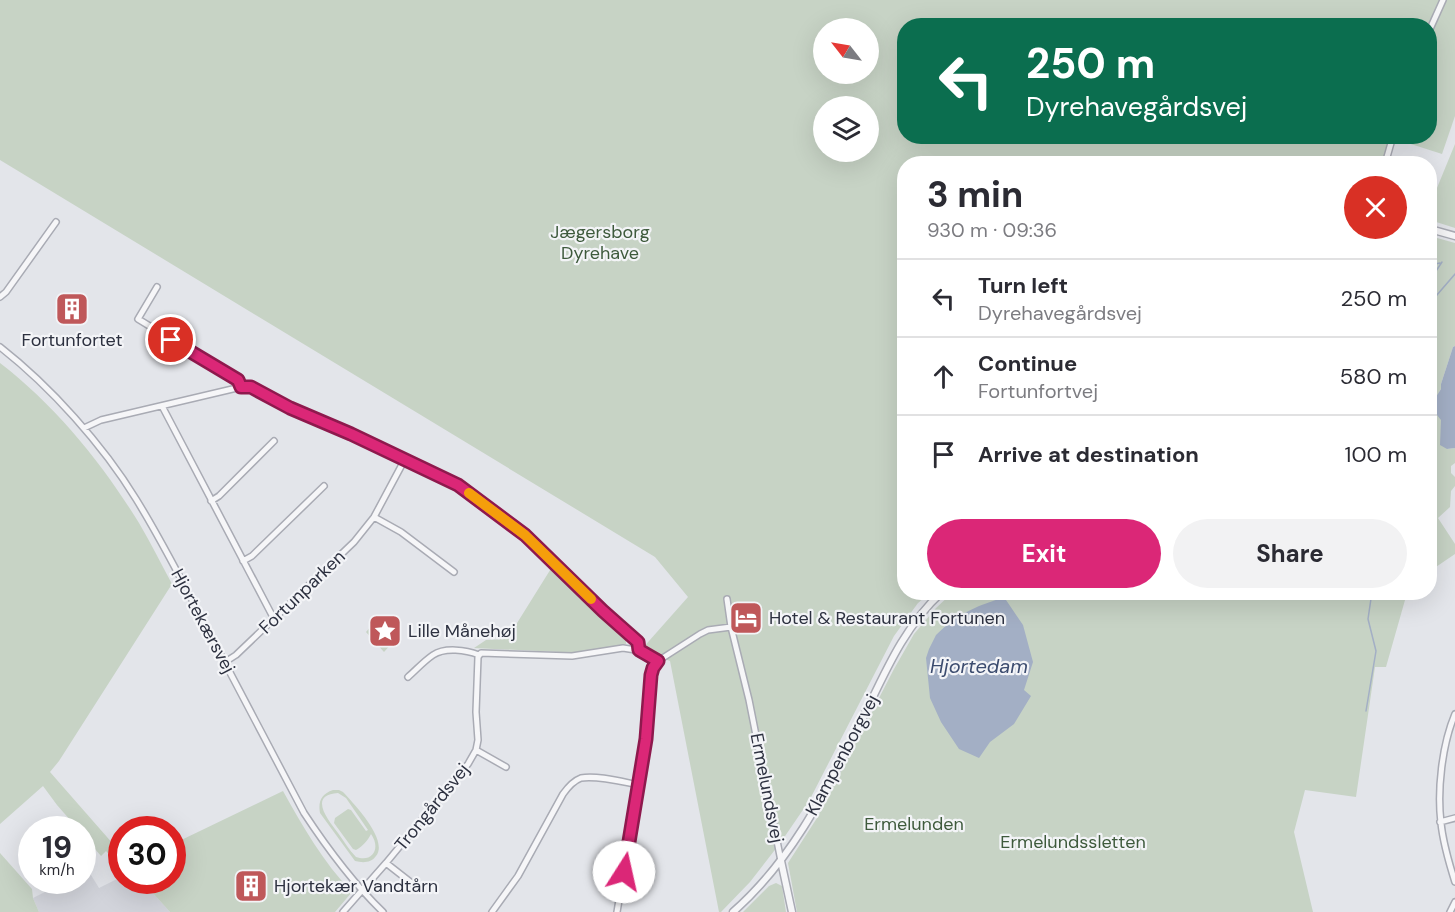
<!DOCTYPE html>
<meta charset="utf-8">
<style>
body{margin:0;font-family:"DM Sans",sans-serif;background:#f2f2f3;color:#2b2b33;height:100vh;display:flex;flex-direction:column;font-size:22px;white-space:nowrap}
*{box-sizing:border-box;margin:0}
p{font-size:20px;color:#7c7c81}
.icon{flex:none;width:33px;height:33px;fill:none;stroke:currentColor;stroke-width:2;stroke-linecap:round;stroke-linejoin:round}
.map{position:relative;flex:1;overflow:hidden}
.drawer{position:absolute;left:897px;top:156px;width:540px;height:444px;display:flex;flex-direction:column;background:#fff;border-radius:24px;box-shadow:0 6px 24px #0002}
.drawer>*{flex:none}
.top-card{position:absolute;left:897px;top:18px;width:540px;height:126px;border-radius:24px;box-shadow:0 6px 24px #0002;background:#0b6e4f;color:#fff;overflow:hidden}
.needle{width:39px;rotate:301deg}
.buttons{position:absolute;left:813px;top:18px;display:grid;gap:12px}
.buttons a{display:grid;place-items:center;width:66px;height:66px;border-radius:50%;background:#fff;box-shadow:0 6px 24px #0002;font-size:30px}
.speed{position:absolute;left:18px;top:816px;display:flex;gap:12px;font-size:30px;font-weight:700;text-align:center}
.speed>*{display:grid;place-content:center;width:78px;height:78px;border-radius:50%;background:#fff;box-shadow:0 6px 24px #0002;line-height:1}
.speed small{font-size:15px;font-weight:400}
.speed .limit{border:9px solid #d22;background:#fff;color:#111}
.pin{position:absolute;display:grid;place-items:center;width:51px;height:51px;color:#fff;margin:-26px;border:3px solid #fff;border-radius:50%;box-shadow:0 2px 6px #0007}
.me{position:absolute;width:66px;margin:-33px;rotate:10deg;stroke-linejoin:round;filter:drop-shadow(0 0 4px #0008)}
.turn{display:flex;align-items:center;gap:21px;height:126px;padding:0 30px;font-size:27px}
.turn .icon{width:78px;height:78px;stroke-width:2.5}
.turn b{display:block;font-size:42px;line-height:51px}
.round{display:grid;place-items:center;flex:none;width:63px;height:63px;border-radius:32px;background:#f2f2f3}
.head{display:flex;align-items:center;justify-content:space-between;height:102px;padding:0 30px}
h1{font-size:36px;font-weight:700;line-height:45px}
.cta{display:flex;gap:12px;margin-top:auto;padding:12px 30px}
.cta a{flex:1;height:69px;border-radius:36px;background:#db2777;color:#fff;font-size:24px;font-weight:700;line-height:69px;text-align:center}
.cta a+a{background:#f2f2f3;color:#2b2b33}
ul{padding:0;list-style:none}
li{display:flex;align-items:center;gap:18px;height:78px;padding:0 30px;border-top:2px solid #e1e1e2}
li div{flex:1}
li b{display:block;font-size:22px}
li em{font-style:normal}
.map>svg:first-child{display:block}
</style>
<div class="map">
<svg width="1455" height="912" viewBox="0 0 1455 912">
<rect width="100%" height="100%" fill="#e3e5ea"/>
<!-- built -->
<path fill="#d2d4db" d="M88 870 99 888 121 877 122 880 142 881 170 912H39L33 898 67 881 82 880 83 873Z"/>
<!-- green -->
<path fill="#c7d3c5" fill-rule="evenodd" d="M0 0H1455V116L1442 154 1389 137 1382 163 904 164V592L930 593 918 603 894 636 809 801 781 842 750 882 721 912H719L670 661 641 650 688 597 655 557 0 160ZM904 26H1430V136H904ZM824 28H868V74H824ZM824 106H868V152H824Z
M1455 144V228L1430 220V205Z
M1430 236 1455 243V346L1453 347 1441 384V389L1438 394 1447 449 1455 448V463L1451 466V473L1455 477V486L1451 491 1450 507 1438 518 1455 544V554L1430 571Z
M0 363C56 406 102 463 139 523 151 543 161 564 172 584L59 761 50 772 121 853V861L117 863 106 851 101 856 83 835 82 830 78 829 57 805 43 786 0 824Z
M552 567 626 638V644L581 653 474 648 486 640 507 639Z
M952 593H1407L1386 667H1375L1356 797 1305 790 1294 832 1313 912H797L788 863 817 818 894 669 914 634 936 608Z
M383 623 392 629 394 641 384 652 366 632 373 624Z
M333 790H339L343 792C354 804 389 840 376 856 371 863 363 863 355 861L320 813C318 802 321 794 333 790ZM338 793 346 798 368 830 366 831 351 810 348 809 335 818 334 823 353 849 356 850C363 846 368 840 371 834 381 848 373 863 356 857 349 850 344 841 338 833 329 821 307 795 338 793Z
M283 791C303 827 323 862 352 892L335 912H170L142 881 172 880 173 844Z
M0 853 32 889 33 898 39 912H0Z
M776 883 782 886 786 912H743L769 886Z"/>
<!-- water -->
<path fill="#a3afc5" d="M1455 346V448L1447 449 1440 445 1441 420 1433 410 1434 400 1441 389V384L1453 347Z
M1004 597 1023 625 1033 662 1024 690 1031 696 1014 724 990 742 979 758 959 749 941 722 930 698 926 658 929 649 936 635 954 618 979 606Z"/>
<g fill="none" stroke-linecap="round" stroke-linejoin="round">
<!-- stream -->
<path stroke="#a3afc5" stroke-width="1.5" d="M1430 265 1440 263
M1430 277 1436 271 1442 262
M1430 303 1455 274
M1366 711 1376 651 1368 619 1372 592"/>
<defs>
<path id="minor" d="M1430 29 1443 0
M1385 164 1393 136
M157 287 138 319 238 380 241 387
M0 297 6 292 56 222
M0 347C50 386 103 445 136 499 162 541 184 584 206 627 239 689 271 751 304 813 327 848 353 883 383 912
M162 406 274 619
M84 428 101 420 241 387H251L290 408 405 459 458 485 467 491 526 535 603 611 637 642 639 650
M211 501 219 496 274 441
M374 517 401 532 454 572
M243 561 252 556 324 486
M727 599 731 627 749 700 781 861
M225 662 236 655 354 542 374 517 405 459
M408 677C416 670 424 661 433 655 445 647 466 650 479 655
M1455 714C1442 745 1437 790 1441 823 1443 843 1449 863 1455 882
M476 750 506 767
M1440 822 1455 818
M386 863 418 888
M343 912 386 863 468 764 476 750 478 740 476 712 478 657 481 653 572 656 623 648 642 651 658 661
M492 912 518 876 563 794C568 787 573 781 581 778 597 775 623 782 639 785
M617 912 646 739 651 675 653 668 658 661 700 634 708 630 731 627
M1450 912 1455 902"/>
<path id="tertiary" d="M1430 229 1455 236
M781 861 792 912
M733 912C789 863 823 797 856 732 881 683 900 630 942 592"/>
</defs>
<!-- minor casing -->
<use href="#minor" stroke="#a9abb4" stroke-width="8"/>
<!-- tertiary casing -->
<use href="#tertiary" stroke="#a9abb4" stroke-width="9"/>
<!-- minor -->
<use href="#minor" stroke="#f6f6f8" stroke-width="5"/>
<!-- tertiary -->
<use href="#tertiary" stroke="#f6f6f8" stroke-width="6"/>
</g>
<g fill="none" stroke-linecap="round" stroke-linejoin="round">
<defs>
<path id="route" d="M171 340 238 380 241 387H251L290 408 351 434 458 485 525 535 603 611 638 642 639 650 658 661 653 668 651 675 646 739 624 872"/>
</defs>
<!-- route casing -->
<use href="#route" stroke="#8e194d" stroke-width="15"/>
<!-- route -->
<use href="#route" stroke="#db2777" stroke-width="10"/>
<!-- slow -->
<path stroke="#f59e0b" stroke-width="10" d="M469 493 525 535 591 599"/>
</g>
<!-- icons -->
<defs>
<symbol id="building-square" viewBox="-11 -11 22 22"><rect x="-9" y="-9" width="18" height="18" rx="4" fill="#bf585a" stroke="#f3f4f7"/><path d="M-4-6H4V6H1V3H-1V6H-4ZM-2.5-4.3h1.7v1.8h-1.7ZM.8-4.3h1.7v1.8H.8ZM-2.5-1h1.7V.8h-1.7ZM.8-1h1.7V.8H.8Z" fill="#fff"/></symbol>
<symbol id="hotel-square" viewBox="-11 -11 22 22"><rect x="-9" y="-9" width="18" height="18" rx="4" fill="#bf585a" stroke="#f3f4f7"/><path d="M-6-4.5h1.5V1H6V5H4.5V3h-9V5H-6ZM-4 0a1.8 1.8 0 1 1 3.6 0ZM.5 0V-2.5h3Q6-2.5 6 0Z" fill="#fff"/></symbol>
<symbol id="sight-square" viewBox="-11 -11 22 22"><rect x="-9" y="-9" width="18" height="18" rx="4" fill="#bf585a" stroke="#f3f4f7"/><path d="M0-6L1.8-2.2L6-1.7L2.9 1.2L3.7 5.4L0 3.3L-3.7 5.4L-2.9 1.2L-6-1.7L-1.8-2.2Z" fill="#fff"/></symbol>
</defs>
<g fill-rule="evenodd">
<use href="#building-square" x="53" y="290" width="38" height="38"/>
<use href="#hotel-square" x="727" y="599" width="38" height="38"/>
<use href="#sight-square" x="366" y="612" width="38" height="38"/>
<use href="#building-square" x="232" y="867" width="38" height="38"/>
</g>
<g text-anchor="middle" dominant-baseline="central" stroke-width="4.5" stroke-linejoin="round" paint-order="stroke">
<!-- park labels -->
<g font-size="18" fill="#3e5a3c" stroke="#f3f4f7">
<text x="600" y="232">Jægersborg<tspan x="600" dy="21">Dyrehave</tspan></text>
<text x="914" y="824">Ermelunden</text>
<text x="1073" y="842">Ermelundssletten</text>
</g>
<!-- poi labels -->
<g font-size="18" fill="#2d3140" stroke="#f3f4f7" text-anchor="start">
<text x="72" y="340" text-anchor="middle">Fortunfortet</text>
<text x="769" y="618">Hotel &amp; Restaurant Fortunen</text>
<text x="408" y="631">Lille Månehøj</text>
<text x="274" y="886">Hjortekær Vandtårn</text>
</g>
<!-- street labels -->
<g font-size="18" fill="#2d3140" stroke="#f3f4f7">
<text transform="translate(302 592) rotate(-44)">Fortunparken</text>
<text transform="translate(203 621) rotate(62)">Hjortekærsvej</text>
<text transform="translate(842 755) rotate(-62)">Klampenborgvej</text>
<text transform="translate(767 788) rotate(79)">Ermelundsvej</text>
<text transform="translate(432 807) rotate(-51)">Trongårdsvej</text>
</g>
<!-- water labels -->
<g font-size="20" font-style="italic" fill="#3c4c6f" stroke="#f3f4f7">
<text x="979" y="666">Hjortedam</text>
</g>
</g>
</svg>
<div class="buttons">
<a><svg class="needle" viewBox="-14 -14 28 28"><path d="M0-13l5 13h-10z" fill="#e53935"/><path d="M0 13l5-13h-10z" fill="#7c7c81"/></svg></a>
<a><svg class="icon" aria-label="layers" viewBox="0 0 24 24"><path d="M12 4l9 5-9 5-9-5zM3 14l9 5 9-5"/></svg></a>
</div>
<div class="speed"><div>19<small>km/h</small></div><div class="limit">30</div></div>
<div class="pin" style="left:171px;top:340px;background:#d93025"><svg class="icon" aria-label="arrive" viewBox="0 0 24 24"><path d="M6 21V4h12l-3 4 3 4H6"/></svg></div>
<svg class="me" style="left:624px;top:872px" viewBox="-20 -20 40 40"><circle r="19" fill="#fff"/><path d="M0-13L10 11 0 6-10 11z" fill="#db2777"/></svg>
<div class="top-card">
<div class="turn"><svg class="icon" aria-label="left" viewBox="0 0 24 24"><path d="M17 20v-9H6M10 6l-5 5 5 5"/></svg><div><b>250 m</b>Dyrehavegårdsvej</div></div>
</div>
<section class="drawer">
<div class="head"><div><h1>3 min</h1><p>930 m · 09:36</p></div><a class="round" style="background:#d93025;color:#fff"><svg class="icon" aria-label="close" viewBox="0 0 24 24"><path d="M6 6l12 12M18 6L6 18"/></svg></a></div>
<ul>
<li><svg class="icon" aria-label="left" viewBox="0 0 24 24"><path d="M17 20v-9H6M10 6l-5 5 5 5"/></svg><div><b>Turn left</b><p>Dyrehavegårdsvej</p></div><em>250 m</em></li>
<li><svg class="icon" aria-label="ahead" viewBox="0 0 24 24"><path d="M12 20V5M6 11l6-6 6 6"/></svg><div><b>Continue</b><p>Fortunfortvej</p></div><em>580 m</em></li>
<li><svg class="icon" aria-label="arrive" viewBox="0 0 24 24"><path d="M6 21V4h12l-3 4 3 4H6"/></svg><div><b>Arrive at destination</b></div><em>100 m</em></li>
</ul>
<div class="cta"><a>Exit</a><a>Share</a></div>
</section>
</div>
